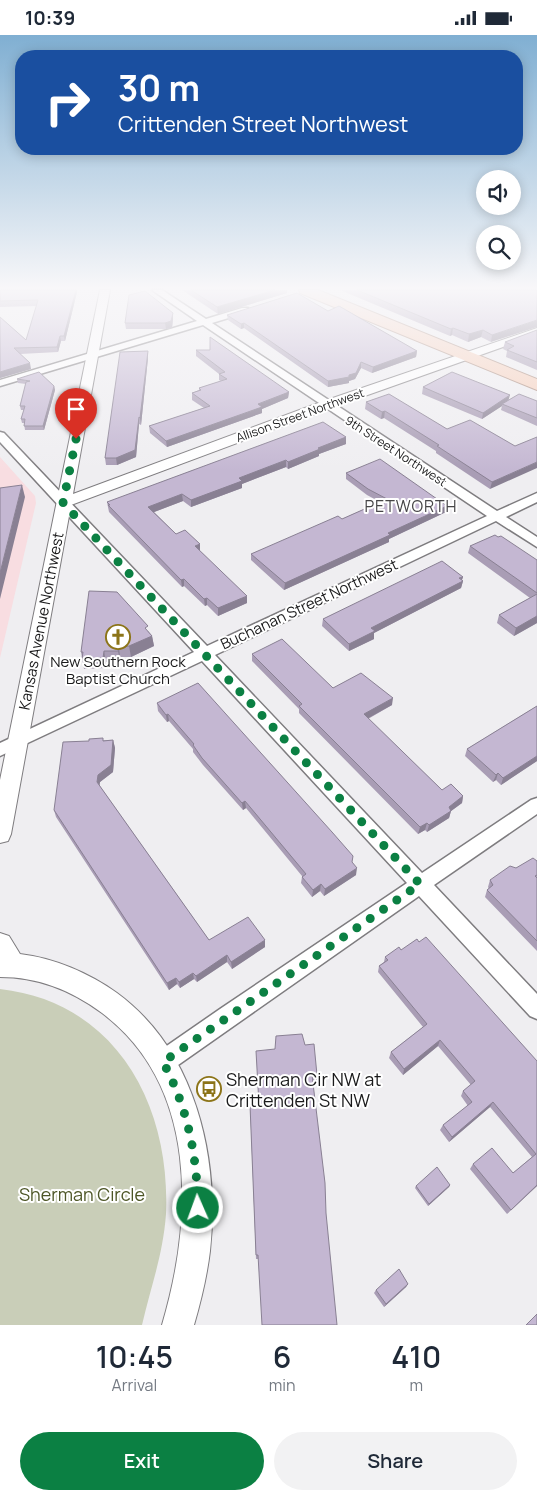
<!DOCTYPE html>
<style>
body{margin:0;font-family:Manrope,sans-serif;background:#f2f2f3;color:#1f2937;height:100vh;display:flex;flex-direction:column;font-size:19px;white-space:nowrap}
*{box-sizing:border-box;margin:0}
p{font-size:16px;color:#747a83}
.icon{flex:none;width:28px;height:28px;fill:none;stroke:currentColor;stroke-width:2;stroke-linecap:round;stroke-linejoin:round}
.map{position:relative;height:1290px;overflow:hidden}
.panel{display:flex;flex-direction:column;background:#fff;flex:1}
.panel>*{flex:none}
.banner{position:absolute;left:15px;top:15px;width:508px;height:105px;border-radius:20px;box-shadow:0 2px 12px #0003;background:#1a4fa0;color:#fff;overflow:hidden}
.tools{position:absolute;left:476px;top:135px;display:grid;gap:10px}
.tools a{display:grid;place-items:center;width:45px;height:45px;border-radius:50%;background:#fff;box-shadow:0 2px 12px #0003;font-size:25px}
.pin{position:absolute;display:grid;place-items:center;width:42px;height:42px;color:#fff;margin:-51px -21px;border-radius:50% 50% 50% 0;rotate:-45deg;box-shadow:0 0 5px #0007}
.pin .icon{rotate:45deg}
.me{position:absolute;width:55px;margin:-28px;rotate:358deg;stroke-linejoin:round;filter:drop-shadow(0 0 4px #0008)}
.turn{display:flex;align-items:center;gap:18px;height:105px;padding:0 20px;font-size:22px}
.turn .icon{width:65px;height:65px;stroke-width:2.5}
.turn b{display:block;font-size:35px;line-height:42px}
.eta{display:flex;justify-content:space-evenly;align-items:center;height:85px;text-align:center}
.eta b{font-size:30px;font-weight:600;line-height:35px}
.primary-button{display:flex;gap:10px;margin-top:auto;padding:10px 20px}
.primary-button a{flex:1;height:58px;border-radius:30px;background:#0b8043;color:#fff;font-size:20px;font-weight:600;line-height:58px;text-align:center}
.primary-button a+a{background:#f2f2f3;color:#1f2937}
.status{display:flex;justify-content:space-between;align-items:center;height:35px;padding:0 25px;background:#fff;direction:ltr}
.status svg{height:14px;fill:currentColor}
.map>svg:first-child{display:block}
</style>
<div class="status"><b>10:39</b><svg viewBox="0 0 49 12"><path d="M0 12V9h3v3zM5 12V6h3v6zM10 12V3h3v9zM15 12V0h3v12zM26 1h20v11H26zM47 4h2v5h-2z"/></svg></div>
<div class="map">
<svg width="537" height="1290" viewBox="0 0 537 1290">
<rect width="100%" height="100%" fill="#efeef1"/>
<!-- education -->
<path fill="#f8dde1" d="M0 422 35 461 36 468 0 623Z"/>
<!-- green -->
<path fill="#c9ceb8" d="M0 954C116 967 171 1070 166 1179 163 1220 151 1251 142 1290H0Z"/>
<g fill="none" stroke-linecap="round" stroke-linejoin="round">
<defs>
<path id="minor" d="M152 255H162L206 284 242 273H248V277L212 288 497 476 537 458V467L506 482 537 502V512L496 486 215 620 422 838 531 765 537 763V779L434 850 537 959V984L530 981 419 861 171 1035 163 1038 155 1035 152 1027 155 1019 220 974 407 848 202 626 0 721V708L194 617 0 407V397L4 398 207 611 487 481 203 290 0 351V345L197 286Z"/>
<path id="tertiary" d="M100 255H110L73 459 321 367 537 293V300L331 373 71 470 11 799 8 806 0 808V745Z
M0 898 9 901 20 919C54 923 89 938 117 958 196 1016 220 1123 210 1216 207 1241 201 1266 194 1290H162C193 1185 199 1051 102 978 71 955 38 942 0 942Z"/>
<path id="trunk" d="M299 255H318L537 344V355L300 258Z"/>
</defs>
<!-- minor casing -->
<use href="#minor" stroke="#7e7c7f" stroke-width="3"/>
<!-- tertiary casing -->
<use href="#tertiary" stroke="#7e7c7f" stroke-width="2"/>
<!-- trunk casing -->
<use href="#trunk" stroke="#a88879" stroke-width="2"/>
<!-- minor -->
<use href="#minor" fill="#fff" fill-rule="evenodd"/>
<!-- tertiary -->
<use href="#tertiary" fill="#fff" fill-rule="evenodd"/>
<!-- trunk -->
<use href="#trunk" fill="#f7d0bc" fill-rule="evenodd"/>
</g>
<!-- wall -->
<path fill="#a99db5" d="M0 255H77V257L65 306H61L58 317 20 319 31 334 0 343V282L26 305 37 271 0 272Z
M182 255H287V258L218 279Z
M340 255H537L491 307 481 302 468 307 452 300 450 301Z
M328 276 417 316 416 322 372 338 361 333 355 344 349 346V348L328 352 244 293 241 294 228 285 227 280Z
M173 284 172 293 166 294H126L125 288Z
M537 295V335L506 322 507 316 503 314 505 307Z
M196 315 289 357 288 363 262 374V378L167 412 150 398 149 391 204 373 192 365V358L199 355V353L221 346 219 345V339L196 321Z
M148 316V323L141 390 139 389 136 422 117 430H106L105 423Z
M17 344 54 351 55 355 44 395H25L24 388H22L21 384 24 375H21L20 371 26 349 18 348Z
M423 352 509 365 537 366V391L501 375 502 371 482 384 422 359Z
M366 367 447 394 515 411 490 454 436 418V416L384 383 381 384 365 374Z
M346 402V409L319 419V421L288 434 286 432 242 449V453L191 472 183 466 154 477 176 499 200 516 247 568 218 581 207 570 205 571 184 551 182 552 109 477 107 467Z
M346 438 446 477 389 504V507L284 555 251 525V519L342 484 380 467 367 460 346 444Z
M470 511 537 525V588L514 601 497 588 499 580 530 563 468 518Z
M463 542 462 545 463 546 461 553 374 598V604L349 616 322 591 323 584Z
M148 596 152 601 154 611 131 622H120V626L106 627 105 633 84 634 81 617Z
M252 619 333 653 392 670 368 684 442 755 463 761 462 768 451 776 449 783 427 797 425 795 418 799 299 678V674L252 626Z
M157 668 352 827 356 840 324 861 320 856 312 862 301 848 302 842V841L246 773 243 775 203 730 193 717V714L169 686 167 687 158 676Z
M537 671V726L501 750 496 745 493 747 465 721 467 714Z
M113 705 115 713 113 737 100 747 99 750 209 905 265 912 232 934 227 927 197 947 194 944 180 953 177 949 169 955 56 782 54 775 89 706Z
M537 826V916L485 862 487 855 489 854 488 852 490 845 516 833Z
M401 915 537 1026V1151L507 1179 470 1134 473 1129 513 1138 532 1122 490 1072 449 1107 440 1095 443 1090 468 1071 461 1061 463 1056 471 1050 438 1011 403 1040 389 1023 391 1017 423 992 378 937 379 931 384 927 385 922Z
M305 1010 317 1040V1045L313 1046 258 1224H256L250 1070H259L275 1014Z
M450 1150 449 1152 428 1171 415 1153 416 1151Z
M408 1249 406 1252 384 1272 374 1258 376 1255Z"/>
<!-- shaded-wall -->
<path fill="#898093" d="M76 255H77V257L65 306 64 301Z
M275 255H287V258L218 279 217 272Z
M173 278V284L172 293 166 294 165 288Z
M537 285V292L491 307 492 300Z
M244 288V293L241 294V289Z
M453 293 452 300 450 301 451 294Z
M483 295 481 302 468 307 469 299Z
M60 301 61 306 58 317 57 312Z
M148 316V323L141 390 140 383Z
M417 316 416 322 372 338 373 332Z
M361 327V333L355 344 349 346V348L328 352V346L349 340Z
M30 328 31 334 0 343V337Z
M54 351 55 355 44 395 43 391Z
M289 357 288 363 262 374V378L167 412 166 406Z
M510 360 508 367 502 369V371L482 384 483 378Z
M385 376 384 383 381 384 382 377Z
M139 382V389L136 422 117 430 116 423Z
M346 402V409L319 419V421L288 434V427L318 413Z
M286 425V432L242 449V453L191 472V465L239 443Z
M537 427V433L490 454 492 447Z
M22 450 25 462 0 564V538Z
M182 459 183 466 149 479 148 472Z
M447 471 446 477 389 504V507L284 555 285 548 388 498Z
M200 509V516L195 511Z
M463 542 461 547 463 546 461 553 374 598V604L349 616V609L371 593Z
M184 544V551L182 552 181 545Z
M247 561V568L218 581V573Z
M207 563V570L205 571 204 564Z
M537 581V588L514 601 516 593Z
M152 601 154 611 131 622 129 611Z
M119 612 120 622V626L118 616Z
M104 616 106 627 105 633 103 623Z
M393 663 392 670 363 686 364 679Z
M168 679 169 686 167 687 166 680Z
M113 705 115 713 113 737 100 747 99 754 97 747 98 740Z
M537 721V726L501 750 503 743Z
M498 738 496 745 493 747 496 740Z
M463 761 462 768 447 779 449 772Z
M245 766 246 773 243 775 242 768Z
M451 776 449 783 427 797 429 790Z
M427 788 425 795 418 799 420 792Z
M357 833 356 840 324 861 325 854Z
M321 849 320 856 312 862 313 855Z
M265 905V912L232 934 231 927Z
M227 920V927L197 947 196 941Z
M193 938 194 944 180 953 179 947Z
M176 943 177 949 169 955 167 948Z
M440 1005 438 1011 403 1040 404 1034Z
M493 1067 490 1072 449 1107 452 1102Z
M450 1150 449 1152 428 1171 429 1169Z
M537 1150V1151L507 1179 511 1175Z
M408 1249 406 1252 384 1272 386 1269Z"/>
<!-- building -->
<path fill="#c4b7d2" stroke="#898093" d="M0 255H76L64 301H60L57 312 14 313 30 328 0 337V282L26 305 38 265 0 266Z
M191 255H275L217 272Z
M357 255H537V285L492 300 483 295 469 299 453 293 451 294Z
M145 256 173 278 171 286 165 288H125L129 260Z
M297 258 328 276 339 271 417 316 373 332 361 327 356 338 349 340V342L328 346 244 288 241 289 227 280Z
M537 295V327L507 315 514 311 505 307Z
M210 302 289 357 258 369 262 372 166 406 149 391 210 371 192 358 201 355 199 353 227 344 219 339 225 337 196 315H210Z
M148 316 140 383 139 382 135 415 116 423H105L120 317Z
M39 337 54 351 43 391H24L25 384H21L25 371H20L26 347 30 346 17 344Z
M452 337 510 360 483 378 423 352Z
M389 359 447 394 470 385 515 411 537 402V427L492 447 437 411 439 410 385 376 382 377 366 367Z
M519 359 537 366V383L502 369Z
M323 387 346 402 318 413 320 414 288 427 286 425 239 443 242 446 191 465 182 459 148 472 176 499 185 495 200 509 195 511 247 561 218 573 207 563 204 564 184 544 181 545 108 470H110L107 467Z
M380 424 447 471 388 498 390 500 285 548 251 519 338 481 342 484 387 464 368 454 346 438Z
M22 450 0 538V453Z
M495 500 498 502 501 501 537 525V558L470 511Z
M442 526 463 542 459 543 463 546 371 593 375 596 349 609 323 584Z
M89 556 117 557 148 591 145 593 152 601 129 611 119 612 118 616H104L103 623 82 624 83 617H81Z
M537 559V581L516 593 499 580Z
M282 604 333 653 361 638 393 663 364 679 442 755 451 749 463 761 449 772 451 776 429 790 427 788 420 792 299 671 302 669 252 619Z
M198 648 332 797 353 821 352 827 357 833 325 854 321 849 313 855 302 842 306 839 245 766 242 768 202 723 193 710 194 709 168 679 166 680 157 668Z
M537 671V721L503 743 498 738 496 740 467 714Z
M103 703V706L113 705 111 730 98 740 97 747 209 905 248 882 265 905 231 927 227 920 196 941 193 938 179 947 176 943 167 948 54 775 63 707 89 706V704Z
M533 823 537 826V840L535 841 537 843V906L487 855 493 850 490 845 510 831 516 833Z
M426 902 537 1026V1150L511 1175 473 1129 492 1113 513 1138 536 1119 493 1067 452 1102 443 1090 472 1067 463 1056 475 1046 440 1005 404 1034 391 1017 427 989 379 931 388 925 385 922 399 912 401 915 417 904 419 907Z
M302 999 305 1010 314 1009 317 1040H312L325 1148 326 1178 337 1290H262L258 1220H256L250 1070H259L256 1016 275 1014 276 1001Z
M437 1132 450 1150 429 1169 416 1151Z
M399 1234 408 1249 386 1269 376 1255Z
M537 1279V1290H526Z"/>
<!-- sky -->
<linearGradient id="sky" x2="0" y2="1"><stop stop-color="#80afd2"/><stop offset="0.58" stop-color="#f8f7f9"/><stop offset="1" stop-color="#f8f7f9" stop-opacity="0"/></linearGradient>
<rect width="537" height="436" fill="url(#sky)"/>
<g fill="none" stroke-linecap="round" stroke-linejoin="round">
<!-- route -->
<path stroke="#0b8043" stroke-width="9" stroke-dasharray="0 16.2" d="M76 404 63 468 420 849 163 1027C188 1073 197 1121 198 1173"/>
</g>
<!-- icons -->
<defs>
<symbol id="church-ring" viewBox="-11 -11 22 22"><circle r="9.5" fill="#fff" stroke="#8c7418" stroke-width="1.5"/><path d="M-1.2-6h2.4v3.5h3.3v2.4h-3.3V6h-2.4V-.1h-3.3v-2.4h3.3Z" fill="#8c7418"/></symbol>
<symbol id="bus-ring" viewBox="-11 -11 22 22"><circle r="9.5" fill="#fff" stroke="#8c7418" stroke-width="1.5"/><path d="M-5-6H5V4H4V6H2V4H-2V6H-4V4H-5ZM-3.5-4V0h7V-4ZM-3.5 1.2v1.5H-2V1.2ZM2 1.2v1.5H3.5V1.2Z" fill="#8c7418"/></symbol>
</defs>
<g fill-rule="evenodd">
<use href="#church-ring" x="104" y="588" width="28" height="28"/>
<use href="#bus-ring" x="195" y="1040" width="28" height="28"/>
</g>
<g text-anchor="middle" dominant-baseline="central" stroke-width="4" stroke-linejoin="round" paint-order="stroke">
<!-- far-street labels -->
<g font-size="12" fill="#1a1a1b" stroke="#fff">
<text transform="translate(300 380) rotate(-20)">Allison Street Northwest</text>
<text transform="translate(396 416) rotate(33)">9th Street Northwest</text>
</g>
<!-- street labels -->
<g font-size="15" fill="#1a1a1b" stroke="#fff">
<text transform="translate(309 569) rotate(-25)">Buchanan Street Northwest</text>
<text transform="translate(41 586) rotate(-79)">Kansas Avenue Northwest</text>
</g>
<!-- poi labels -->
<g font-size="15" fill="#1a1a1b" stroke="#fff">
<text x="118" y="626">New Southern Rock<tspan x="118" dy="17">Baptist Church</tspan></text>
</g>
<!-- neighbourhood labels -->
<g font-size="16" letter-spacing="1" fill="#464547" stroke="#fff">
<text x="411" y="471">PETWORTH</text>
</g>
<!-- near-poi labels -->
<g font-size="18" fill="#1a1a1b" stroke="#fff" text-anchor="start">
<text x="226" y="1044">Sherman Cir NW at<tspan x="226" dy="21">Crittenden St NW</tspan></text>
</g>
<!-- near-park labels -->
<g font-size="18" fill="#4d5626" stroke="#fff">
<text x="82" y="1159">Sherman Circle</text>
</g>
</g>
</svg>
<div class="tools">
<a><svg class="icon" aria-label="sound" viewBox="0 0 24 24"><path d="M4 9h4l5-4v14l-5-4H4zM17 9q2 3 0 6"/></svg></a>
<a><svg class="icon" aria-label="search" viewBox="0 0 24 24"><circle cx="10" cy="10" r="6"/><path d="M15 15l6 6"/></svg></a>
</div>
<div class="pin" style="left:76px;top:404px;background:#d93025"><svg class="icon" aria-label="arrive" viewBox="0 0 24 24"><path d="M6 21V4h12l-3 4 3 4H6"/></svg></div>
<svg class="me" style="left:198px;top:1173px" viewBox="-20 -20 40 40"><circle r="17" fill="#0b8043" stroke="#fff" stroke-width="3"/><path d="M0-11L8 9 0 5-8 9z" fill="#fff"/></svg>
<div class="banner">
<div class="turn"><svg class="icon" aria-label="right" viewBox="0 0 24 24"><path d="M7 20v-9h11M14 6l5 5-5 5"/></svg><div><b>30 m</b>Crittenden Street Northwest</div></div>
</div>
</div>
<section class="panel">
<div class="eta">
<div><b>10:45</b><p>Arrival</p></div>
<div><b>6</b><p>min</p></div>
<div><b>410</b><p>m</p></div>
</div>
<div class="primary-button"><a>Exit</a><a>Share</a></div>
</section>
